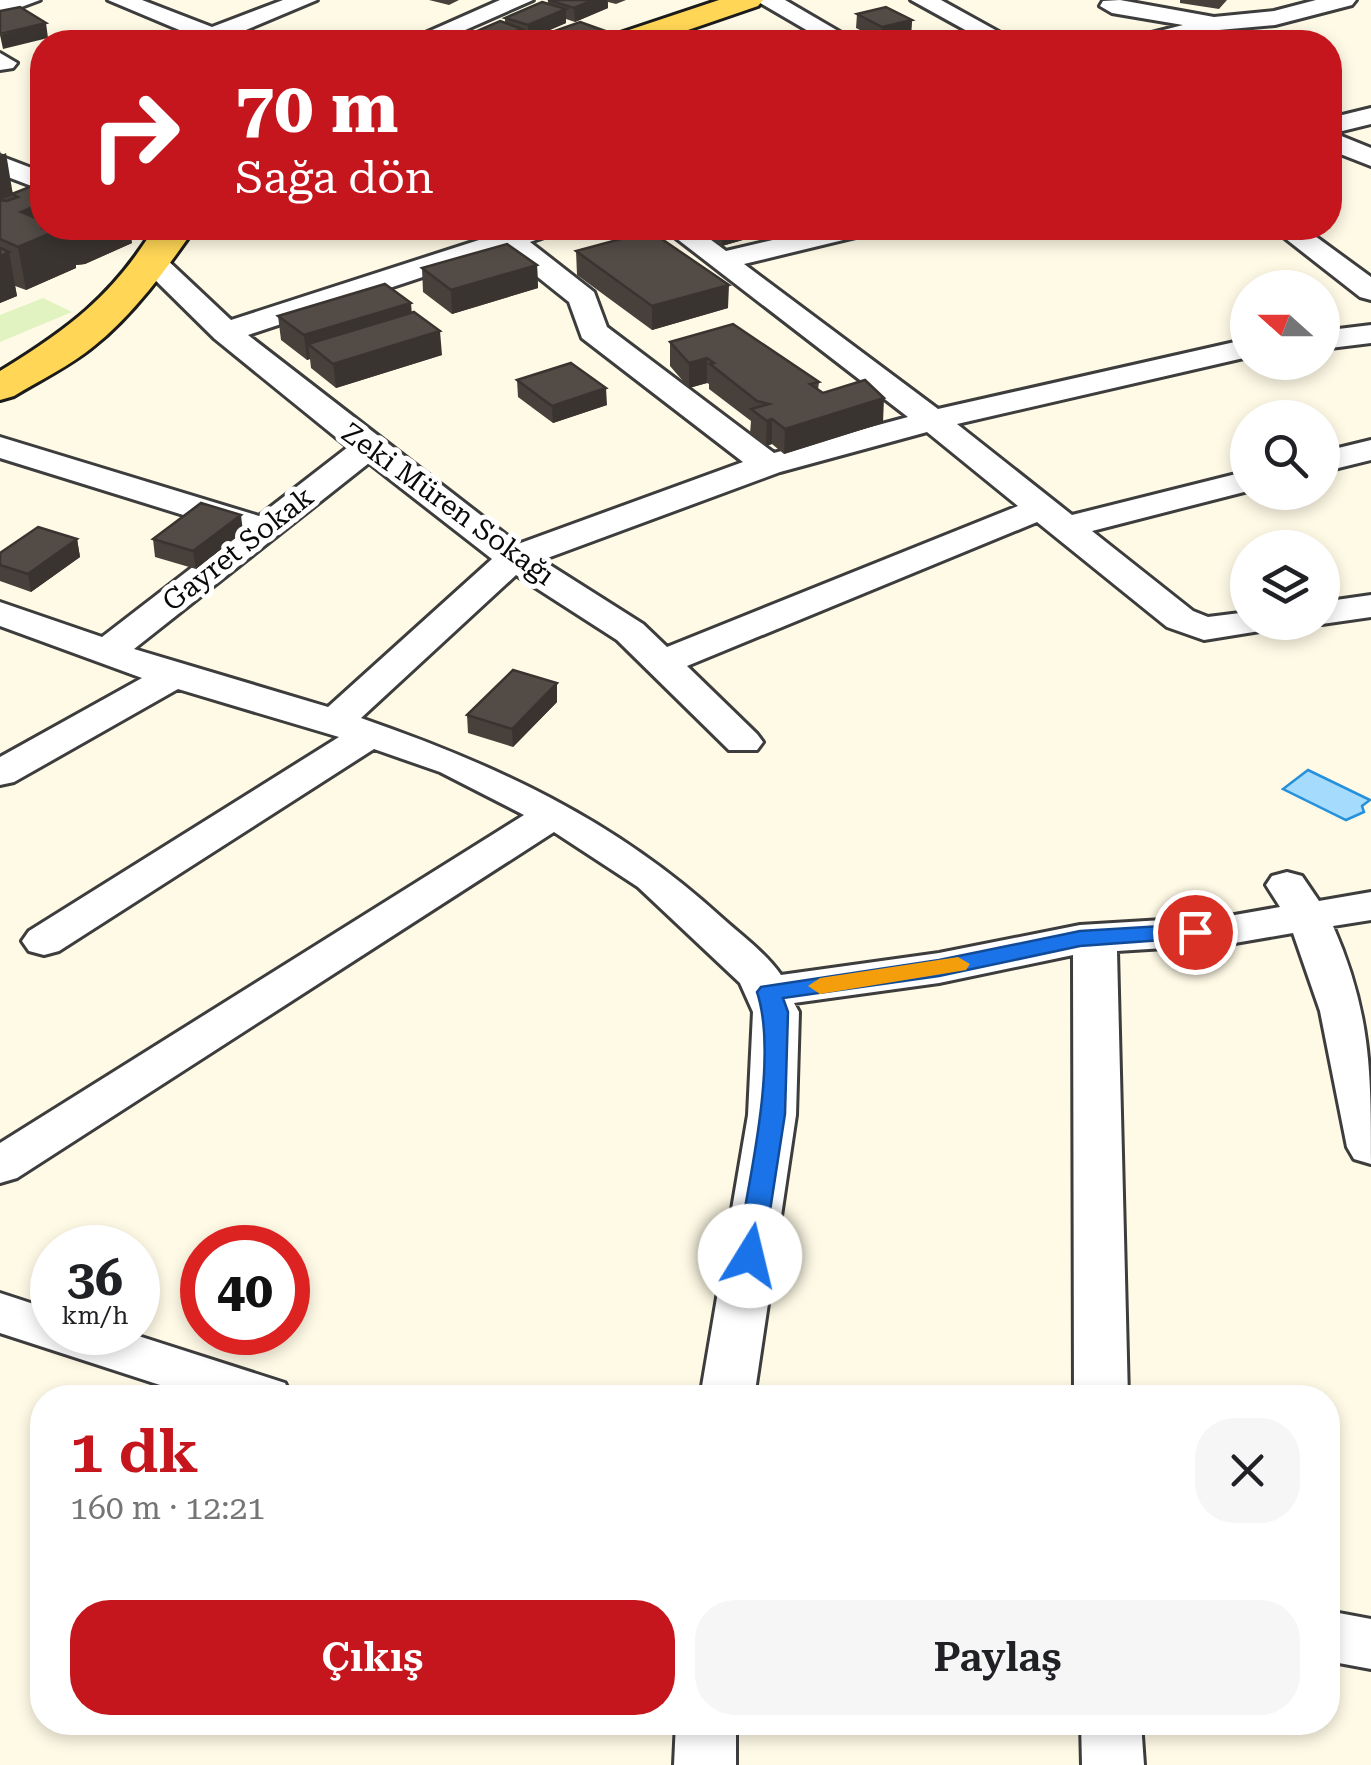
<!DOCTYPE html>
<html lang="tr">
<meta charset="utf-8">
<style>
body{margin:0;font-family:"Roboto Serif",serif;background:#f6f6f6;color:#202124;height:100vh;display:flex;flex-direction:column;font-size:38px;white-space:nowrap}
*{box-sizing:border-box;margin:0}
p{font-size:32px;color:#757577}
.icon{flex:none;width:55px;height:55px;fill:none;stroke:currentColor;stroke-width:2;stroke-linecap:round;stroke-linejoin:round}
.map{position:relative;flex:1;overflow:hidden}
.sheet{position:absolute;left:30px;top:1385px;width:1310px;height:350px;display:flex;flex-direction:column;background:#fff;border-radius:40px;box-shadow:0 5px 15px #0003}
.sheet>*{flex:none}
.hud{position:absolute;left:30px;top:30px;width:1312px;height:210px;border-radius:40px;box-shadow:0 5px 15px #0003;background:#c5161e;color:#fff;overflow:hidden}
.needle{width:65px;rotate:291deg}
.tools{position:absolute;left:1230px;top:270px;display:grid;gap:20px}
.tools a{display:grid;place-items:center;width:110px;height:110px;border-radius:50%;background:#fff;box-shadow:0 5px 15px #0003;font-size:50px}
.speed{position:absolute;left:30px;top:1225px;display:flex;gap:20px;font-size:50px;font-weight:700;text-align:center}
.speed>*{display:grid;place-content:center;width:130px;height:130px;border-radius:50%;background:#fff;box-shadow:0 5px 15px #0003;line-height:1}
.speed small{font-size:25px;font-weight:400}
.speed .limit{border:15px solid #d22;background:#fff;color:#111}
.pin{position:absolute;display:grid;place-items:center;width:85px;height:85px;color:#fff;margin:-42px;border:5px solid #fff;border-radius:50%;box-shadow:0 2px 10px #0007}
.me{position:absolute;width:110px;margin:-55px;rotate:9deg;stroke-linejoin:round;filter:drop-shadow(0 0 8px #0008)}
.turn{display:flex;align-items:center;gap:35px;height:210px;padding:0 40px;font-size:45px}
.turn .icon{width:130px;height:130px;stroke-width:2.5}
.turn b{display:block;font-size:70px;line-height:85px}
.round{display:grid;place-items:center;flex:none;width:105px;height:105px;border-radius:40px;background:#f6f6f6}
.summary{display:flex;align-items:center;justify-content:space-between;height:170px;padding:0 40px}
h1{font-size:60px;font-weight:600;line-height:75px;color:#c5161e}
.primary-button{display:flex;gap:20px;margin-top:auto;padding:20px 40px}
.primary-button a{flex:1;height:115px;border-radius:40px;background:#c5161e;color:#fff;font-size:40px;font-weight:600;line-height:115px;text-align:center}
.primary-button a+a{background:#f6f6f6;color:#202124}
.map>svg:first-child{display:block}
</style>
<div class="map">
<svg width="1371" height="1765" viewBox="0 0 1371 1765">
<rect width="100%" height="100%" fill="#fffae6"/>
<!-- pitch -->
<path fill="#e1f3c0" d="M43 298 72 312 0 342V315Z"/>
<!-- water -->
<path fill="#a5dbfc" stroke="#2691da" stroke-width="2.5" d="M1308 770 1370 800 1362 806 1364 812 1346 820 1283 789Z"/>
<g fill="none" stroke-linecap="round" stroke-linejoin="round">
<defs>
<path id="minor" d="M0 0H40L0 15Z
M108 0H142L212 27 283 0H317L234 35 241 42H208Z
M500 0H533L438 42H405Z
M755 0H785L857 42H827Z
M911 0H941L1017 42H987Z
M1120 0 1214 17 1274 11 1316 0H1356L1352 5 1275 25 1219 30 1172 42H1133L1136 37 1183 25 1112 13 1100 6 1103 1Z
M0 53 17 63 13 68 0 70Z
M1371 108V124L1334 133 1371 148V166L1330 150V118Z
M0 156 42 172V190L0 174Z
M516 228H557L553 234 530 242 594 292 607 327 774 453 908 417 663 228H695L726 251 824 228H872L868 234 744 264 938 409 1248 339V357L957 424 1072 515 1248 471V491L1092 531 1193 611 1208 617 1248 612V622H1271L1266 630 1204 640 1167 627 1037 522 687 666 757 734 763 742 757 750H729L617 640 516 575 361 718C496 765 614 819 721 917 741 935 766 953 781 975L939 953 1080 925 1229 916 1280 907 1266 885 1272 876 1287 872 1302 876 1319 901 1371 892V920L1333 926C1371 1013 1371 1071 1371 1164L1354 1159 1347 1147 1320 1011 1293 933 1229 944 1117 951 1128 1398H1074L1073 955 939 983 794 1003 799 1012 796 1115 754 1398H700L748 1115 753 1012 740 983 638 887 554 832 17 1178 0 1183V1143L524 815 440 772 374 749 59 951 44 955 29 951 22 941 29 931 339 737 178 689 14 782 0 785V757L142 678 0 626V602L102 637 238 532 0 458V437L259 516 348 447 215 339 144 269 139 263 144 257H164L231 320ZM504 250 569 302 582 338 743 462 518 544 248 335ZM927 432 1018 506 667 647 643 624 542 560 780 472ZM369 463 492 559 328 707 134 649Z
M1272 228H1304L1371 277V300L1360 297Z
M1371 325V343L1322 349V331Z
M1371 440V460L1322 472V452Z
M1371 595V617L1322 624 1316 622H1322V602Z
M0 1293 52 1310V1332H126L285 1383 292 1398H200L0 1333Z
M1328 1611 1371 1619V1669L1328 1661Z
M676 1722H736V1765H674Z
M1081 1722H1141L1144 1765H1082Z"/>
<path id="major" d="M719 0H763L758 6 653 42H610L614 35Z
M154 228H195C167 268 134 314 94 346 70 366 40 380 14 396L0 400V371C67 330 113 296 154 228Z"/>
</defs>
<!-- minor casing -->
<use href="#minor" stroke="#3d3d3d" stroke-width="6"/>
<!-- major casing -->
<use href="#major" stroke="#1b1b1b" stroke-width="6"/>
<!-- minor -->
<use href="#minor" fill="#fff" fill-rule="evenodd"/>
<!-- major -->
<use href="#major" fill="#ffd656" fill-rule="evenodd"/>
</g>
<!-- wall -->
<path fill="#47403b" d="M429 0H459L449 5Z
M548 0H626L616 4 608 2V8L575 22 566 19V23L529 39 522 37V42H461V38L505 23V18L548 4Z
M1180 0H1227L1219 9 1180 3Z
M857 14 912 20 911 34 882 41 856 28Z
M0 151 13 194 42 182V228H129L132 243 85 264 76 265V268L26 290 15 286 17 296 0 303Z
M696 228H760V235L722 246Z
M576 251 728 308 652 330 577 275Z
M537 265 538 288 452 314 423 292 422 268Z
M412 313 442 355 336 388 311 368 310 359 307 360 281 340 278 316Z
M670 342 819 382 818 390 823 393 883 423 784 454 772 444 766 446 750 434 751 421 709 389V384L707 383 689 388 670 366Z
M517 380 607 405 553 423 518 397Z
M243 532 196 569 155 557 153 539Z
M77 539 80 557 31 592 0 581V553Z
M557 683V702L513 747 468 733 467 715Z"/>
<!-- shaded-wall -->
<path fill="#3a3430" d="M593 0H607L608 8 575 22 574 8Z
M566 9V23L529 39 528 25Z
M912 20 911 34 882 41V27Z
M46 23 48 38 3 49 0 35Z
M522 29V42H484Z
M611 33 612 42H584Z
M6 153 13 195 0 200V156Z
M42 203V228H129L132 243 85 264 76 265V268L26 290 18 247 21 212Z
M731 228H760V235L722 246V230Z
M9 252 17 296 0 303V256Z
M537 265 538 288 452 314 451 290Z
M729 285 728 308 652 330V306Z
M411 303 413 327 308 344 310 359 307 360 304 335Z
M440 331 442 355 336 388 333 364Z
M707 358V383L689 388V363Z
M606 388 607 405 553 423 552 406Z
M884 398 883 423 784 454 785 429Z
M772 419V444L766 446 767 421Z
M241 515 243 532 196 569 193 551Z
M77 539 80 557 31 592 28 574Z
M557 683V702L513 747 512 729Z"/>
<!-- building -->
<path fill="#534b45" stroke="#3a3430" stroke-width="2.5" d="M548 0H593L574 8Z
M542 2 566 9 528 25 505 18Z
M20 7 46 23 0 34V11Z
M886 7 912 20 882 27 857 14Z
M500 21 522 29 484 42H475L461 38Z
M580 22 611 33 584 42H548L535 38Z
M42 182V203L21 212 38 219 42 217V228H63L18 247 0 239V200L7 201 18 197 12 194Z
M650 231 729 285 652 306 576 251Z
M507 244 537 265 451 290 422 268Z
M0 248 9 252 0 256Z
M385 284 411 303 304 335 278 316Z
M414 312 440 331 333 364 308 344Z
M733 324 819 382 810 384 823 393 865 380 884 398 785 429 772 419 767 421 751 409 769 404 757 401 710 364 714 363 707 358 689 363 670 342Z
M571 363 606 388 552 406 517 380Z
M201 503 241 515 193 551 153 539Z
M38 527 77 539 28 574 0 565V553Z
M513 670 557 683 512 729 467 715Z"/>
<!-- route -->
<path fill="#1a73e8" stroke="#114b97" stroke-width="2.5" d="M1195 924 1203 927V937L1080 946 939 976 783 998 788 1012 785 1114 763 1256 750 1266 740 1263 736 1256C748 1186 779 1058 757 992L761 987 939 960 1080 931Z"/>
<!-- slow -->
<path fill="#f59e0b" d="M958 957 970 964 966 970 820 994 808 986 820 978Z"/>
<g text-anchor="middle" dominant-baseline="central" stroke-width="10" stroke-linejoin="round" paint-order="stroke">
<!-- street labels -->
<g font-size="28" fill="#0a0a0a" stroke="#fff">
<text transform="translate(448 504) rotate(36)">Zeki Müren Sokağı</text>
<text transform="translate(238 549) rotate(-38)">Gayret Sokak</text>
</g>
</g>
</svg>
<div class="tools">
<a><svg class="needle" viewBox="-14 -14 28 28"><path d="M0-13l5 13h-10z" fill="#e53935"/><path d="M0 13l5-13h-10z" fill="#757577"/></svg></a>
<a><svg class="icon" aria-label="search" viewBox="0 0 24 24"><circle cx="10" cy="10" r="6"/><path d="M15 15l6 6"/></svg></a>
<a><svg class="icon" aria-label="layers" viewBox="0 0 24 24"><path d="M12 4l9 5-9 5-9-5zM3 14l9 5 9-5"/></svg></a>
</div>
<div class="speed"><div>36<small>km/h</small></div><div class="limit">40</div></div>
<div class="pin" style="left:1195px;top:932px;background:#d93025"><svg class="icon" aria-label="arrive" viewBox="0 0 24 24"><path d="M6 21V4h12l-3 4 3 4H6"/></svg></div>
<svg class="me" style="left:750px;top:1256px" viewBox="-20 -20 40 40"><circle r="19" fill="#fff"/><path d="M0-13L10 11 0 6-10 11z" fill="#1a73e8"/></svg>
<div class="hud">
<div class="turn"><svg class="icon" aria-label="right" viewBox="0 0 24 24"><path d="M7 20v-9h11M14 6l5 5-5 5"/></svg><div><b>70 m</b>Sağa dön</div></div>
</div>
<section class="sheet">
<div class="summary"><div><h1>1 dk</h1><p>160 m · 12:21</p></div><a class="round"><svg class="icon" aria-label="close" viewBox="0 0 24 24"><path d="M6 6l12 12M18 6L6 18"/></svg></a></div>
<div class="primary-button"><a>Çıkış</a><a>Paylaş</a></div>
</section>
</div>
